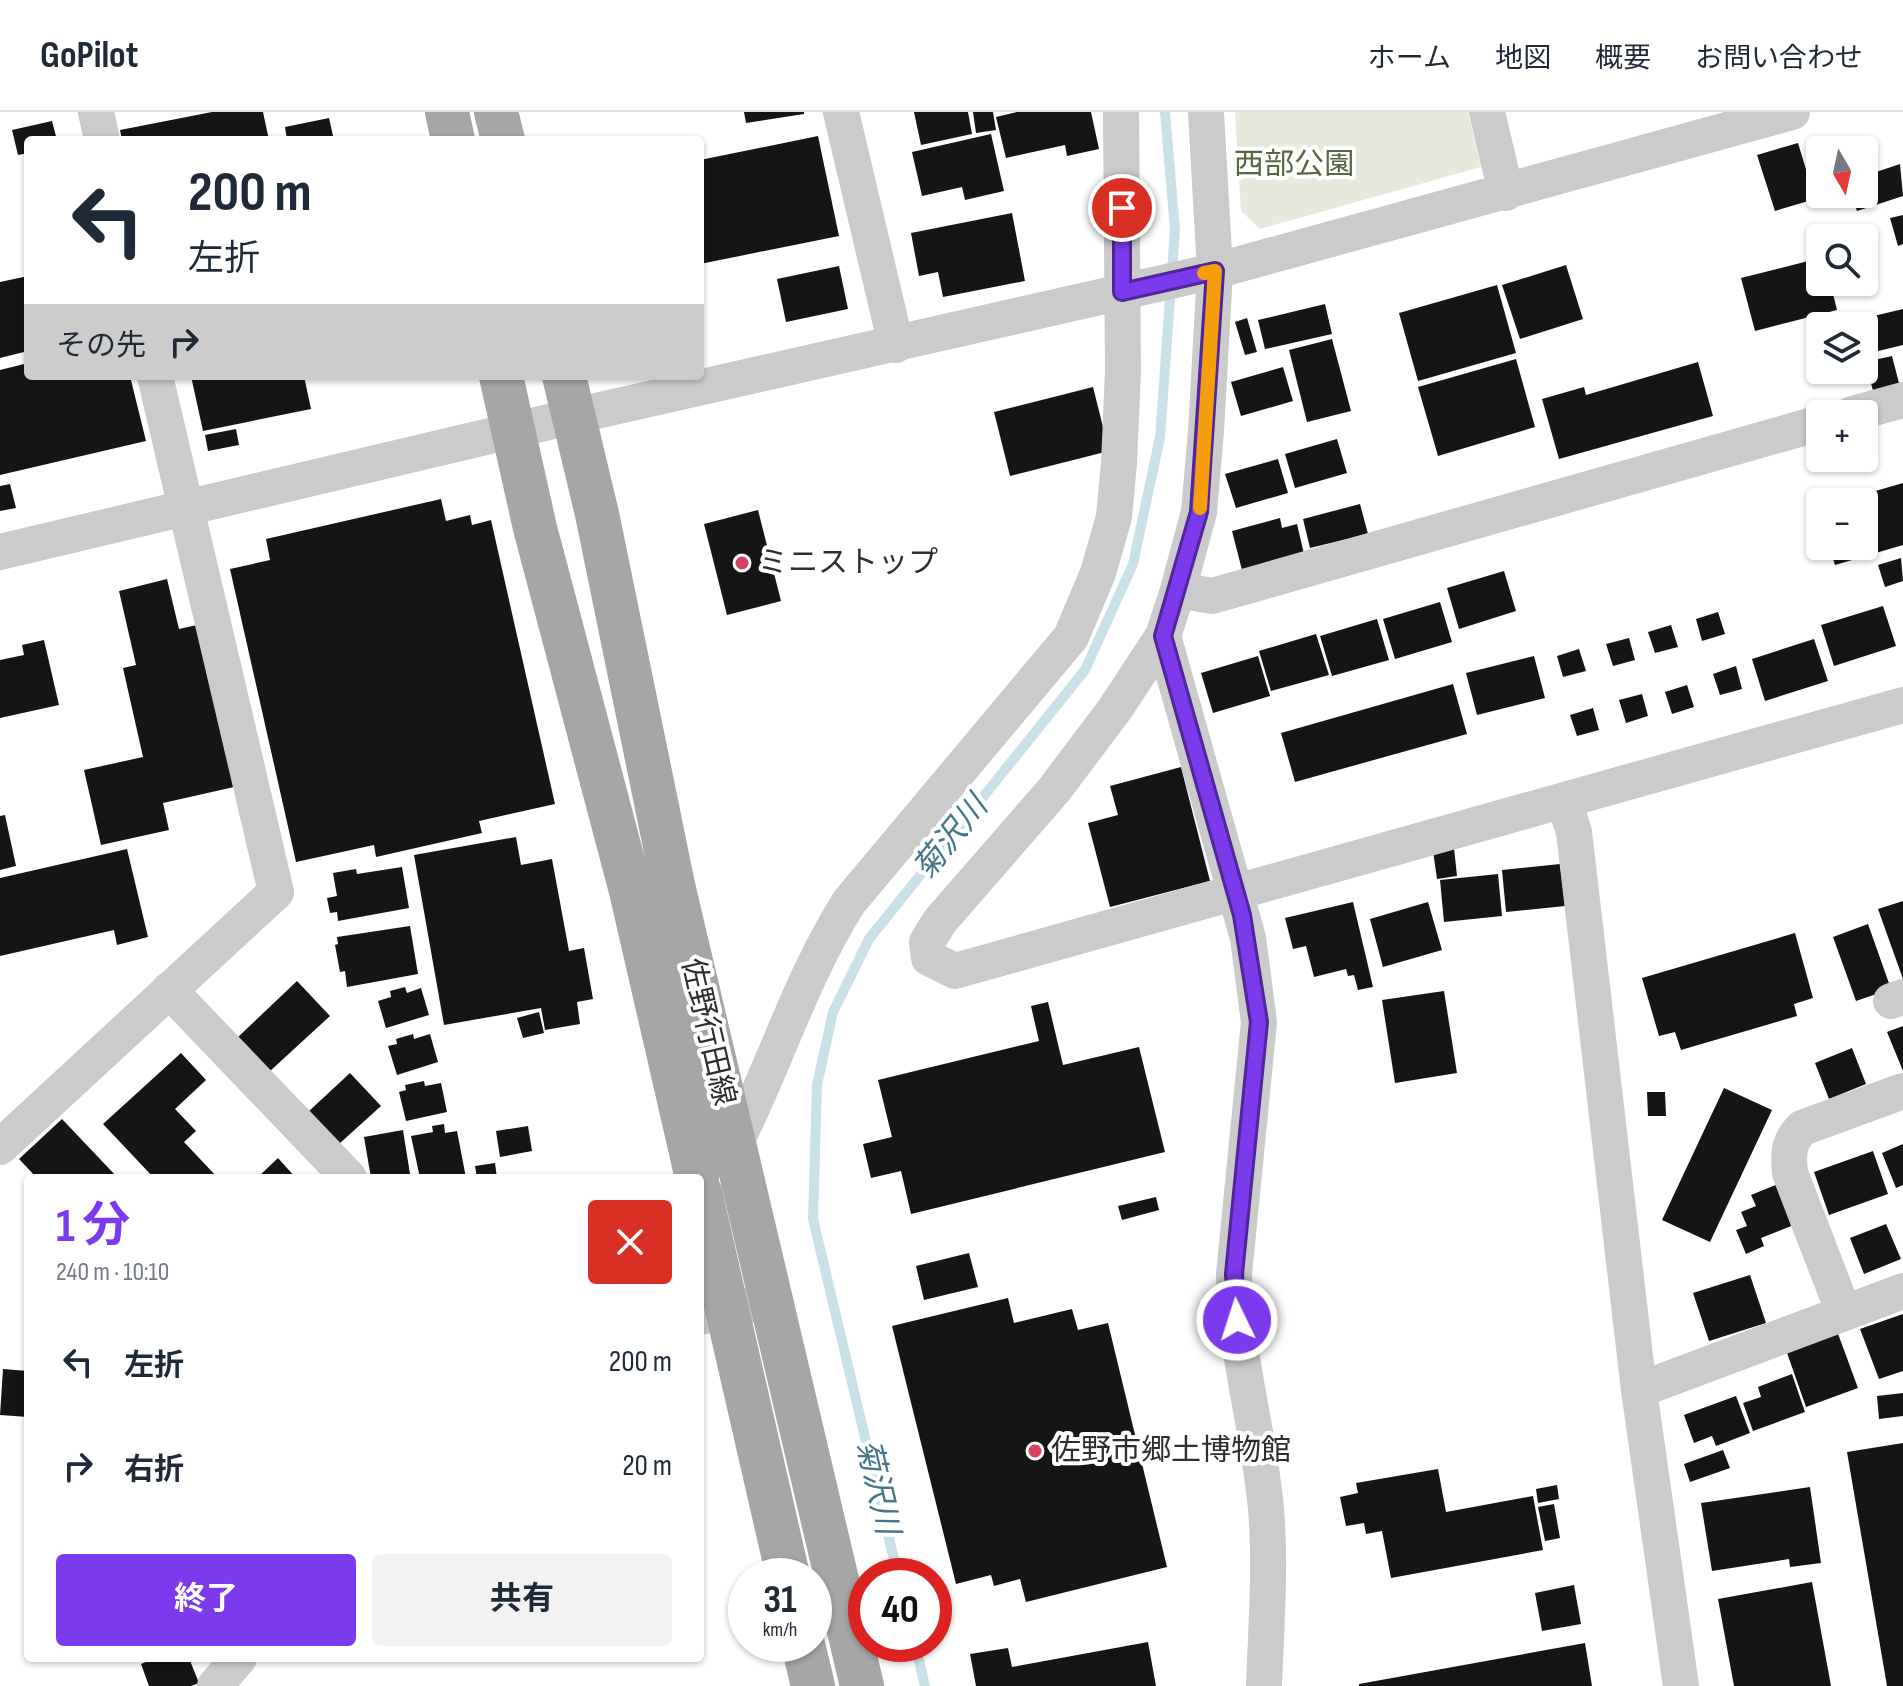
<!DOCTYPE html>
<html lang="ja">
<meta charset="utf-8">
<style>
body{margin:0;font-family:"Sofia Sans Condensed","Noto Sans JP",sans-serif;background:#f2f2f3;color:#1f2937;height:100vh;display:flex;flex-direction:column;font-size:30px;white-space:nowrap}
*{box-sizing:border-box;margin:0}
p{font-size:26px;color:#747a83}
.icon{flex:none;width:44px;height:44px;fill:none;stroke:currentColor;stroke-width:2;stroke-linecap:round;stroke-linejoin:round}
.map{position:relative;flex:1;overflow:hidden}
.panel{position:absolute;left:24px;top:1062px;width:680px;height:488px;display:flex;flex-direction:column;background:#fff;border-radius:8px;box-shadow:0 2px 6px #0004}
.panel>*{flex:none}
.guide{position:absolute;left:24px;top:24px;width:680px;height:244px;border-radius:8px;box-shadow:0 2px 6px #0004;background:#fff;color:#1f2937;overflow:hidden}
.needle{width:52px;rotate:171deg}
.tools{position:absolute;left:1806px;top:24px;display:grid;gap:16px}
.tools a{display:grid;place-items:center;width:72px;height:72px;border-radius:8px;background:#fff;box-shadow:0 2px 6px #0004;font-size:40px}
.speed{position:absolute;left:728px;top:1446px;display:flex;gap:16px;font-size:40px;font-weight:700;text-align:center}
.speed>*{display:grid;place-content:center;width:104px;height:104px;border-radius:50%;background:#fff;box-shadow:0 2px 6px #0004;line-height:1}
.speed small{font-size:20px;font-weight:400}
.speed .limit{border:12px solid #d22;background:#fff;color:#111}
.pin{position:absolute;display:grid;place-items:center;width:68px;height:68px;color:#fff;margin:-34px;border:4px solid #fff;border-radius:50%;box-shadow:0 2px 8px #0007}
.me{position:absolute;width:88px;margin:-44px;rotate:356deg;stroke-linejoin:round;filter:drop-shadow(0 0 6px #0008)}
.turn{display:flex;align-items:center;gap:28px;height:168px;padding:0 32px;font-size:36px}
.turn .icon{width:104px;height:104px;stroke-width:2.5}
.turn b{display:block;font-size:56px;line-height:68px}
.then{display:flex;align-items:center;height:76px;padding:0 32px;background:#0003;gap:16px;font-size:30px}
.round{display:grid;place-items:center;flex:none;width:84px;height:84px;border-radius:8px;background:#f2f2f3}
.headline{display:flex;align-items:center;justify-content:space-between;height:136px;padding:0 32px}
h1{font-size:48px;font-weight:700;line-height:60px;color:#7c3aed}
.cta{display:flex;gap:16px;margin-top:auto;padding:16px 32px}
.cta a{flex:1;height:92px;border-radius:8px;background:#7c3aed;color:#fff;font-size:32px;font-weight:700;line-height:92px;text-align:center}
.cta a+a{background:#f2f2f3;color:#1f2937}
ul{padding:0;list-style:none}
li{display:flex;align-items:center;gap:24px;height:104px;padding:0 32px}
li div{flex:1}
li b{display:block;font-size:30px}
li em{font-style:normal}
header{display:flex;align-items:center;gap:48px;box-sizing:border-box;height:112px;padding:0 40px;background:#fff;border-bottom:2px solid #e0e1e3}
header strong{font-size:38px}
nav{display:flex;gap:44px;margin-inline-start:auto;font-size:28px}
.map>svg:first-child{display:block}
</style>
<header>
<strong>GoPilot</strong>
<nav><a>ホーム</a><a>地図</a><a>概要</a><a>お問い合わせ</a></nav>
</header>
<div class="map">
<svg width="1903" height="1574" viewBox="0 0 1903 1574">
<rect width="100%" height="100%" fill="#fff"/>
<!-- green -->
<path fill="#e6eadd" d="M1235 0H1468L1481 55 1260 117 1241 99Z"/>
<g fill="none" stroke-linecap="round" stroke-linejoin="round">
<!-- stream -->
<path stroke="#cbe1e8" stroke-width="10" d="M898 1464 813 1107 817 973 833 900 869 827 1085 558 1133 452 1160 325 1175 118 1165 0
M915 1532 925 1574"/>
</g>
<!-- building -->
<path fill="#151515" d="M212 0H263L269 28H122L120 18Z
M744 0H804V2L746 11Z
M914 0H968L972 22 921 33Z
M973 0H993L996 18 976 21Z
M1017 0H1091L1099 37 1067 44 1065 33 1006 46 996 5Z
M329 6 334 28H287L285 15Z
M52 9 57 28H28V41L18 43 12 18Z
M991 22 1004 79 965 88 962 75 922 84 912 40Z
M818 24 839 124 700 152V48Z
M1798 31 1815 87 1775 99 1757 43Z
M1900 52 1903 84 1857 99 1851 82H1864V64Z
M1012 101 1025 169 943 185 938 160 919 164 911 121Z
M1903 103V132L1898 134 1890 106Z
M1820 146V170H1830L1837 198 1755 219 1741 166Z
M1566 153 1583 207 1520 227 1502 173Z
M839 154 848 197 786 210 777 167Z
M28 164V239L0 246V170Z
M1497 173 1516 241 1418 269 1399 201Z
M1325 192 1332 222 1265 237 1258 208Z
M1903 197V233L1870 241 1861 207Z
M1247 206 1257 240 1245 243 1235 210Z
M1332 227 1351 299 1307 310 1289 238Z
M1892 244 1900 275 1874 282 1865 250Z
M1516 247 1535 315 1438 344 1418 275Z
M1698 250 1713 304 1559 347 1542 287 1584 275 1586 283Z
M28 251V264H130L146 329 0 363V258Z
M1283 255 1293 289 1241 304 1231 270Z
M191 264H304L311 297 203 319Z
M1093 275 1109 339 1010 364 994 300Z
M236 317 239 333 208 339 205 323Z
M1337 327 1347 361 1295 376 1285 342Z
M1278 347 1288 381 1236 396 1225 362Z
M1903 371V433L1835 453 1829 434H1864V390L1841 389Z
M10 372 16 396 0 399V374Z
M441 387 446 409 470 403 472 413 491 408 555 692 479 709 482 721 376 745 374 733 296 750 230 457 270 448 266 427Z
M1360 392 1368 422 1310 436 1303 407Z
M758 398 781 489 727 503 704 412Z
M1280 406 1282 416 1297 412 1304 442 1242 458 1232 419Z
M1901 446 1903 469 1885 475 1878 453Z
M1504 459 1516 499 1459 517 1447 476Z
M167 467 179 517 197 513 234 675 163 691 169 718 101 733 84 658 143 645 123 556 136 553 119 479Z
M1440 490 1452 530 1395 547 1383 507Z
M1883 494 1896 534 1834 554 1821 513Z
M1718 500 1725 522 1702 529 1696 507Z
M1377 507 1389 548 1332 564 1320 524Z
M1671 513 1678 535 1655 541 1648 520Z
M1316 522 1329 563 1271 579 1259 539Z
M1629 526 1635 548 1613 554 1606 532Z
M1814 527 1828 569 1765 589 1752 547Z
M44 528 59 593 0 606V548L24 543 22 533Z
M1579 537 1586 559 1563 565 1557 544Z
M1258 544 1270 584 1213 601 1201 561Z
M1534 544 1545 586 1477 603 1466 561Z
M1736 554 1742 577 1720 583 1713 562Z
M1453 572 1467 622 1295 670 1281 621Z
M1687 573 1694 595 1672 602 1665 580Z
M1642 582 1648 604 1626 611 1619 588Z
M1593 596 1599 618 1577 624 1570 603Z
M1181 655 1210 769 1110 795 1088 711 1118 703 1110 674Z
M5 703 16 754 0 758V704Z
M516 725 521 753 552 747 569 839 584 836 593 887 577 890 580 912 545 918 541 896 444 913 414 743Z
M1454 736 1457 764 1437 767 1433 739Z
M127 737 148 825 117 833 114 818 0 844V766Z
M1560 752 1565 794 1506 800 1502 758Z
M402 755 409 796 338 809 337 800 330 801 327 786 337 784 333 761 356 757 357 762Z
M1498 762 1502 804 1444 810 1440 768Z
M1903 789V867L1878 797Z
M1353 790 1373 875 1358 878 1354 863 1348 864 1346 857 1314 865 1306 834 1293 837 1285 806Z
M1428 790 1442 838 1383 855 1370 807Z
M1868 812 1891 877 1856 889 1833 825Z
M410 814 418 862 347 875 345 859 340 860 335 833 338 832 337 825Z
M1795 821 1813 886 1794 892 1797 904 1681 938 1675 920 1659 924 1642 866Z
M297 869 330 904 269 960 237 926Z
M405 875 407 881 421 876 429 903 386 916 378 889 391 885 390 879Z
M1444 879 1457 961 1395 971 1382 888Z
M1048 890 1063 953 1139 935 1165 1040 911 1102 901 1059 871 1066 863 1032 892 1025 878 968 1039 929 1031 894Z
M539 900 544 921 523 926 517 906Z
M1903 914V959L1887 920Z
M413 922 414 927 430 922 438 950 397 963 388 934 397 932 396 927Z
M1852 936 1866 972 1829 987 1815 951Z
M181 941 206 968 175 997 196 1019 184 1030 218 1066H154L103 1012Z
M350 961 381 994 339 1032 308 1000Z
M424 969 425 974 441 971 447 1000 406 1009 399 980 406 978 405 973Z
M1724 976 1772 998 1710 1130 1662 1108Z
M1647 980H1665L1666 1004H1648Z
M62 1007 118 1066H37L19 1047Z
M444 1012 445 1021 457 1019 466 1066H420L411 1024 433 1020 432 1014Z
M528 1014 532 1039 500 1045 496 1019Z
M403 1018 410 1062 371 1066 364 1025Z
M1903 1032V1073L1896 1076 1882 1041Z
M1873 1039 1888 1082 1829 1103 1814 1060Z
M278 1046 296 1066H257Z
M495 1051 497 1066H477L475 1054Z
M1778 1072 1794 1113 1761 1126 1764 1134 1746 1142 1736 1118 1747 1114 1741 1100 1756 1094 1751 1083Z
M1156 1085 1159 1098 1122 1108 1118 1094Z
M1886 1112 1901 1147 1864 1162 1850 1126Z
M969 1141 978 1175 924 1188 916 1154Z
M1750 1163 1766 1211 1709 1229 1693 1181Z
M1008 1186 1014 1211 1072 1197 1078 1218 1108 1211 1167 1455 1026 1490 1020 1467 994 1474 991 1463 956 1472 892 1214Z
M1903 1202V1259L1879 1267 1860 1217Z
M1837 1219 1858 1276 1806 1295 1786 1238Z
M3 1257 28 1259V1305L0 1303Z
M1792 1262 1805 1300 1753 1319 1743 1291 1761 1285 1758 1275Z
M1903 1281V1304L1879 1307 1877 1284Z
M1736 1284 1750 1321 1716 1334 1712 1324 1694 1331 1684 1303Z
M1903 1331V1574H1887L1847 1340Z
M1723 1338 1730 1356 1690 1370 1684 1352Z
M1438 1357 1446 1400 1533 1384 1543 1438 1391 1466 1382 1419 1366 1422 1364 1411 1346 1414 1340 1385 1358 1381 1356 1371Z
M1557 1373 1559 1387 1538 1391 1536 1377Z
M1810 1375 1821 1451 1790 1455 1789 1447 1712 1459 1701 1391Z
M1554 1392 1560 1426 1545 1429 1538 1395Z
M1812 1470 1831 1574H1734L1718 1487Z
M1574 1473 1581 1512 1542 1519 1535 1481Z
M1148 1530 1156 1574H976L970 1542 1008 1536 1012 1555Z
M1585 1531 1592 1574H1359V1572Z
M155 1546H189L199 1571 191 1574H149L141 1552Z"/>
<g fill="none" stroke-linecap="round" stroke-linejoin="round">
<!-- minor -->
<path stroke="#cbcbcb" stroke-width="36" d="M96 0 102 28
M841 0 896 233
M1206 0 1215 159 1206 319 1199 400 1178 478 1163 524 1115 597 1054 678 940 809 927 830 929 846 955 859 1903 593
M1487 0 1506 81
M1852 302 1903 288
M0 440 574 304 1215 159 1792 0
M1178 478 1212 484 1820 311
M1163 524 1248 826 1259 910 1234 1162C1235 1241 1259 1319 1266 1397 1271 1456 1266 1515 1264 1574
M1564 689 1574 720 1639 1278 1681 1574
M169 878 349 1066
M1891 889 1903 885
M735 1032C775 952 801 866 849 790L1071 525 1098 461 1114 405 1119 351 1123 259 1121 0
M0 1035 276 780 155 264
M1844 1201 1790 1061C1788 1043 1788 1030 1802 1016L1903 979
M700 1205 772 1188
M1639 1278 1903 1179
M215 1574 239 1546"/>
<!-- major -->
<path stroke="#a6a6a6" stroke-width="44" d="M447 0 453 28
M496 0 503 28
M501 264 535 416 631 779 697 1066
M564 264 597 402 673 773 862 1574
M700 1080 788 1464
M803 1532 813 1574"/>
</g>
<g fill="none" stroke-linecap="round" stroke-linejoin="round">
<defs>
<path id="route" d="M1122 96V180L1215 159 1199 400 1163 524 1242 803 1259 910 1234 1162 1237 1208"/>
</defs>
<!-- route casing -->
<use href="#route" stroke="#51269a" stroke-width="20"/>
<!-- route -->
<use href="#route" stroke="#7c3aed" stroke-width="14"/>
<!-- slow -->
<path stroke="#f59e0b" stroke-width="14" d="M1200 396 1215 159 1204 161"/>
</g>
<!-- markers -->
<g fill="#d54160" stroke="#fff" stroke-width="3">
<circle cx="742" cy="451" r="8"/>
<circle cx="1035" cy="1339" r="8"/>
</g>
<g text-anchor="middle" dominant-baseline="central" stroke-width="8" stroke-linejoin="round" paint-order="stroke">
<!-- park labels -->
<g font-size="30" fill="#576640" stroke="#fff">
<text x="1294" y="53">西部公園</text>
</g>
<!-- poi labels -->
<g font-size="30" fill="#2e2e2e" stroke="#fff" text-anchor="start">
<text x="758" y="451">ミニストップ</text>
<text x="1051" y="1339">佐野市郷土博物館</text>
</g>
<!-- street labels -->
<g font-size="30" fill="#2e2e2e" stroke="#fff">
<text transform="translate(708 920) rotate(77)">佐野行田線</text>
</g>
<!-- water labels -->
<g font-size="32" font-style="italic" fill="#447789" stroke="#fff">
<text transform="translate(951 726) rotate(-51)">菊沢川</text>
<text transform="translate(877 1375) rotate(77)">菊沢川</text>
</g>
</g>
</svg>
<div class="tools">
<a><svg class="needle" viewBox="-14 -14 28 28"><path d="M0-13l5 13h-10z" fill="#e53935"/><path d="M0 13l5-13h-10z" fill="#747a83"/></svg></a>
<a><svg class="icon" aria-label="search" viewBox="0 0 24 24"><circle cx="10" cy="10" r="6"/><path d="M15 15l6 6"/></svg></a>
<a><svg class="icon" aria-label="layers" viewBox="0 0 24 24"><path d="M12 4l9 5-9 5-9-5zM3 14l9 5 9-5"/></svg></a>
<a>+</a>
<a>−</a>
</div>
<div class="speed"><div>31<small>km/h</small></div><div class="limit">40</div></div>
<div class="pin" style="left:1122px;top:96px;background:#d93025"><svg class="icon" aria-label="arrive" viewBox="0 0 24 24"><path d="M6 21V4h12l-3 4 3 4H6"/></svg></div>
<svg class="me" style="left:1237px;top:1208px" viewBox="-20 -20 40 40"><circle r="17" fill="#7c3aed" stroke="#fff" stroke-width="3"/><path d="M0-11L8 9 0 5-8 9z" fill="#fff"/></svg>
<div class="guide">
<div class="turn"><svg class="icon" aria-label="left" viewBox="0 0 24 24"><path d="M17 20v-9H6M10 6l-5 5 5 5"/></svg><div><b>200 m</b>左折</div></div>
<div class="then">その先<svg class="icon" aria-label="right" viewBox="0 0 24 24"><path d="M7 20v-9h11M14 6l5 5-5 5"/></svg></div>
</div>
<section class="panel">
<div class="headline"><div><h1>1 分</h1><p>240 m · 10:10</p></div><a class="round" style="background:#d93025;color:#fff"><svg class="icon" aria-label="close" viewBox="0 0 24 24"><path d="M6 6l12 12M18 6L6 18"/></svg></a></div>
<ul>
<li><svg class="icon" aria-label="left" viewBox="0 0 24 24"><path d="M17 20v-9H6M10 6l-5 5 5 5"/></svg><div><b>左折</b></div><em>200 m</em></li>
<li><svg class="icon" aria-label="right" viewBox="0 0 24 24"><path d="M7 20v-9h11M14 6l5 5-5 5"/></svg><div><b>右折</b></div><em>20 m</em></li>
</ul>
<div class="cta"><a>終了</a><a>共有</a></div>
</section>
</div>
